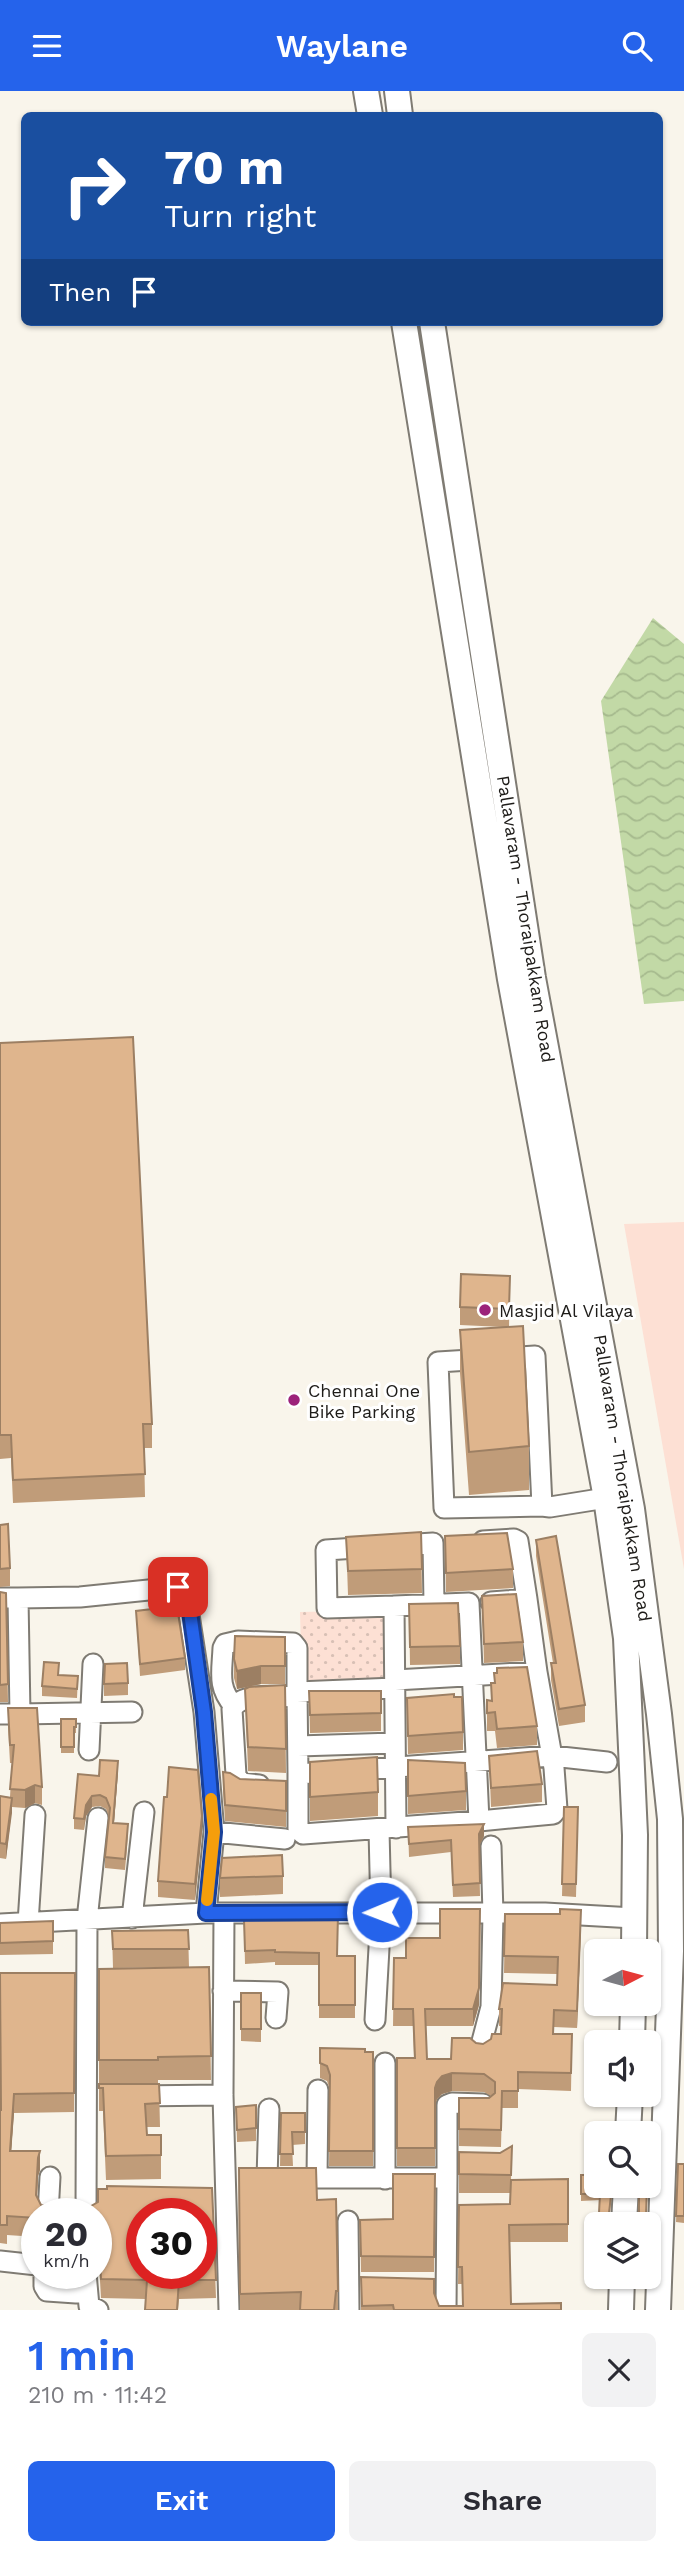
<!DOCTYPE html>
<meta charset="utf-8">
<style>
body{margin:0;font-family:"Work Sans",sans-serif;background:#f2f2f3;color:#2b2b33;height:100vh;display:flex;flex-direction:column;font-size:26px;white-space:nowrap}
*{box-sizing:border-box;margin:0}
p{font-size:23px;color:#7c7c81}
.icon{flex:none;width:38px;height:38px;fill:none;stroke:currentColor;stroke-width:2;stroke-linecap:round;stroke-linejoin:round}
.map{position:relative;height:2219px;overflow:hidden}
.drawer{display:flex;flex-direction:column;background:#fff;flex:1}
.drawer>*{flex:none}
.banner{position:absolute;left:21px;top:21px;width:642px;height:214px;border-radius:10px;box-shadow:0 2px 5px #0004;background:#1a4fa0;color:#fff;overflow:hidden}
.needle{width:46px;rotate:84deg}
.controls{position:absolute;left:584px;top:1848px;display:grid;gap:14px}
.controls a{display:grid;place-items:center;width:77px;height:77px;border-radius:10px;background:#fff;box-shadow:0 2px 5px #0004;font-size:35px}
.speed{position:absolute;left:21px;top:2107px;display:flex;gap:14px;font-size:35px;font-weight:700;text-align:center}
.speed>*{display:grid;place-content:center;width:91px;height:91px;border-radius:50%;background:#fff;box-shadow:0 2px 5px #0004;line-height:1}
.speed small{font-size:18px;font-weight:400}
.speed .limit{border:10px solid #d22;background:#fff;color:#111}
.pin{position:absolute;display:grid;place-items:center;width:60px;height:60px;color:#fff;margin:-30px;border-radius:14px;box-shadow:0 4px 10px #0006}
.me{position:absolute;width:77px;margin:-38px;rotate:269deg;stroke-linejoin:round;filter:drop-shadow(0 0 5px #0008)}
.turn{display:flex;align-items:center;gap:24px;height:147px;padding:0 28px;font-size:32px}
.turn .icon{width:91px;height:91px;stroke-width:2.5}
.turn b{display:block;font-size:49px;line-height:60px}
.then{display:flex;align-items:center;height:66px;padding:0 28px;background:#0003;gap:14px;font-size:26px}
.round{display:grid;place-items:center;flex:none;width:74px;height:74px;border-radius:10px;background:#f2f2f3}
.headline{display:flex;align-items:center;justify-content:space-between;height:119px;padding:0 28px}
h1{font-size:42px;font-weight:600;line-height:52px;color:#2563eb}
.action{display:flex;gap:14px;margin-top:auto;padding:14px 28px}
.action a{flex:1;height:80px;border-radius:10px;background:#2563eb;color:#fff;font-size:28px;font-weight:600;line-height:80px;text-align:center}
.action a+a{background:#f2f2f3;color:#2b2b33}
header{display:flex;justify-content:space-between;align-items:center;height:91px;padding:0 28px;background:#2563eb;color:#fff;font-size:32px;font-weight:600}
.map>svg:first-child{display:block}
</style>
<header><svg class="icon" aria-label="menu" viewBox="0 0 24 24"><path d="M4 6h16M4 12h16M4 18h16"/></svg>Waylane<svg class="icon" aria-label="search" viewBox="0 0 24 24"><circle cx="10" cy="10" r="6"/><path d="M15 15l6 6"/></svg></header>
<div class="map">
<svg width="684" height="2219" viewBox="0 0 684 2219">
<defs>
<pattern id="park-dots" width="8" height="8" patternUnits="userSpaceOnUse" patternTransform="scale(1.75)"><rect width="8" height="8" fill="#fde0d4"/><path d="M2 2h.1M6 6h.1" fill="none" stroke="#d8c0b5" stroke-width="1.8" stroke-linecap="round"/></pattern>
<pattern id="water-waves" width="16" height="10" patternUnits="userSpaceOnUse" patternTransform="scale(1.75)"><rect width="16" height="10" fill="#c2d9a6"/><path d="M0 5q4-4 8 0t8 0" fill="none" stroke="#a6ba8e"/></pattern>
</defs>
<rect width="100%" height="100%" fill="#f9f5eb"/>
<!-- grass -->
<path fill="#fde0d4" d="M684 1131V1478L624 1133Z"/>
<!-- park -->
<path fill="url(#park-dots)" d="M388 1519 390 1591 302 1593 300 1521Z"/>
<!-- water -->
<path fill="url(#water-waves)" d="M653 527 684 553V910L644 913 601 610Z"/>
<g fill="none" stroke-linecap="round" stroke-linejoin="round">
<defs>
<path id="minor" d="M542 1415 444 1417 438 1271 535 1265 542 1415 550 1416 606 1407
M483 1450 514 1448 518 1450 527 1508 491 1511
M0 1507H18L20 1623H0
M18 1507 80 1506 178 1496 186 1504 204 1621 214 1741 206 1822
M527 1508 537 1581
M394 1515 327 1517 326 1459 433 1452 434 1513
M395 1589 537 1581 554 1677 557 1718 553 1723 479 1730 469 1512 394 1515 396 1737
M234 1615C217 1596 222 1581 223 1557L225 1553 238 1550 293 1552 297 1557V1601
M20 1623 132 1621
M298 1655 395 1652
M89 1659 93 1573
M298 1683 297 1601 395 1597
M259 1694 241 1692 236 1684 232 1618C243 1600 278 1606 297 1606
M479 1730 303 1743 298 1738V1683L552 1665 607 1671
M214 1741 285 1748
M224 1822 223 2004 229 2219
M132 1827 144 1721
M28 1832 35 1724
M0 1833 206 1822H545L634 1827
M223 1900 278 1901 276 1927
M375 1929 381 1821 379 1739
M480 1958 491 1916 493 1823 491 1755
M318 1999 317 2087H447V2014L452 2012 483 2013
M133 2005 223 2004
M267 2088 269 2018
M385 2088V1972
M48 2123 50 2086
M86 2123 87 1829 98 1727
M348 2130 349 2219
M0 2170 37 2174
M44 2182V2195L47 2200 76 2202
M86 2182 89 2215 98 2219
M446 2219 447 2087"/>
<path id="major" d="M366 0 370 24
M397 0 400 24
M404 231 510 888 606 1407 626 1547 635 1744 634 1860
M432 231 533 887 632 1418 659 1623 670 1728 671 1860 658 2219
M632 1951 633 1913
M628 2042 630 2004
M624 2133 626 2095
M621 2219 622 2186"/>
</defs>
<!-- minor casing -->
<use href="#minor" stroke="#7f7b73" stroke-width="23"/>
<!-- major casing -->
<use href="#major" stroke="#7f7b73" stroke-width="28"/>
<!-- minor -->
<use href="#minor" stroke="#fff" stroke-width="19"/>
<!-- major -->
<use href="#major" stroke="#fff" stroke-width="24"/>
</g>
<!-- wall -->
<path fill="#c09c79" fill-rule="evenodd" d="M0 952 152 1333V1357H144L145 1406 13 1412 11 1367 0 1368Z
M510 1185 509 1236 529 1355V1399L469 1404 460 1282V1239L503 1236 460 1234V1216Z
M0 1434 10 1477V1495L0 1496Z
M421 1441 422 1502 348 1504 346 1446Z
M445 1445 513 1478V1497L446 1501Z
M536 1449 585 1614V1631L559 1635 551 1589V1572H553L536 1465Z
M0 1501 6 1502 8 1611H0Z
M482 1505 523 1551V1570L484 1572Z
M409 1513 460 1555V1573L410 1574Z
M136 1520 185 1567V1579L140 1585Z
M285 1546V1593H261L237 1598 234 1587V1568Z
M494 1582 537 1635V1654L497 1657 495 1640H487V1609L491 1610V1592H494Z
M78 1585 77 1607 42 1605V1595Z
M128 1592V1604L104 1605V1593Z
M285 1594 286 1682 248 1680 245 1598Z
M309 1600H381V1640L310 1642Z
M407 1607 463 1641V1659L408 1663Z
M8 1617 42 1696V1714L35 1712 25 1717 12 1716 6 1768 0 1767V1705L10 1706 12 1672H10L8 1635Z
M61 1628H76V1642H74V1662H61Z
M489 1665 542 1693V1711L491 1716Z
M408 1669 466 1700V1719L408 1723Z
M310 1671 378 1701V1725L310 1730Z
M118 1681 114 1732 128 1744 125 1779 105 1777V1766L109 1726 106 1718 100 1715 92 1716 86 1725 84 1739 74 1738V1727L99 1685Z
M223 1681 240 1688 286 1690V1736L225 1730 223 1698Z
M564 1716H578L576 1806 562 1805Z
M408 1736 484 1745 479 1755 480 1805 453 1806 451 1761 409 1766Z
M202 1741 195 1809 158 1806V1790Z
M283 1785V1803L220 1806V1787Z
M505 1823 581 1836 577 1937 554 1936V1943H572L571 2000 518 1998V2017H502L501 2056 459 2055V2007H489L491 2005 484 2001 452 2000 442 2003 437 2008 435 2014V2075H397V1967H414L413 1935H393L394 1867 479 1914 473 1935H426L427 1968H451L476 1952 483 1953 501 1943V1935H499V1918L557 1894V1883L504 1882Z
M244 1829 337 1865H355V1927H319V1874H275V1871L245 1873Z
M53 1830V1863L0 1864V1832Z
M188 1839 189 1876 113 1877 112 1840Z
M209 1876 211 1989H158V1992L99 1993V1878Z
M0 1882H75L74 2021 14 2022 11 2060H40V2079L38 2085 37 2106 41 2114 53 2116 59 2110 75 2111 80 2115H91L98 2111V2098H107V2095L212 2097 216 2207 179 2208 178 2219H145L146 2208 101 2207 99 2172H96V2123H37V2146L7 2144V2153L0 2152ZM142 2123H201V2182H142Z
M241 1902H261V1951L241 1950Z
M320 1957 373 1961V2075H329L330 1999 327 1990 320 1987Z
M99 1993H159L160 2036H146L147 2044 161 2064V2088L106 2089 103 2020H99Z
M256 2014V2050L237 2051 236 2016Z
M281 2022H305V2053L292 2054 293 2075H280Z
M512 2055 511 2089 568 2088V2151H510L511 2213 561 2219H361V2186L434 2202 439 2215H463L462 2193H458L459 2114 510 2113V2102H459V2061L500 2062Z
M678 2073H684V2132L676 2131Z
M239 2077 317 2109 336 2108 338 2219H240Z
M435 2083 434 2181H361L360 2129 393 2128Z
M581 2084 597 2095H613L609 2129 599 2128 600 2109 581 2110Z
M639 2095H648L646 2130H639Z"/>
<!-- shaded-wall -->
<path fill="#9c7f63" d="M261 1575V1593L237 1598V1580Z
M118 1670V1681L113 1743V1732Z
M35 1694V1712L25 1717V1699Z
M92 1705V1716L86 1725 84 1739 86 1714Z
M12 1707V1722L6 1768V1753Z
M202 1725V1741L195 1809V1793Z
M484 1733V1745L479 1755V1743Z
M581 1819V1836L577 1937V1920Z
M480 1836 479 1914 473 1935V1918Z
M452 1982V2000L442 2003 437 2008 435 2014V1997L437 1991 442 1985Z
M14 2003V2022L10 2078V2060Z
M40 2060V2079L38 2085 36 2122 38 2067Z"/>
<!-- building -->
<path fill="#dfb58d" stroke="#9c7f63" stroke-width="2" fill-rule="evenodd" d="M133 946 152 1333H143L145 1383 13 1389 11 1344H0V952Z
M461 1183 510 1185 509 1218 460 1216Z
M523 1235 529 1355 469 1361 460 1239Z
M8 1433 10 1477 0 1478V1434Z
M421 1441 422 1478 348 1480 346 1446Z
M507 1442 513 1478 446 1482 445 1445Z
M556 1445 585 1614 559 1618 551 1572H556L536 1449Z
M0 1501 6 1502 8 1593 0 1594Z
M516 1503 523 1551 484 1553 482 1505Z
M458 1512 460 1555 410 1556 409 1513Z
M177 1515 185 1567 140 1573 136 1520Z
M235 1545 285 1546V1575H261L237 1580 234 1568Z
M44 1571 59 1572 58 1584 78 1585 77 1598 42 1595Z
M127 1572 128 1592 104 1593 105 1573Z
M527 1576 537 1635 497 1638 495 1621 487 1622V1609L492 1610 491 1592H495L494 1582H497V1577Z
M285 1594 286 1658 248 1656 245 1598 249 1596Z
M309 1600H381V1622L310 1624Z
M454 1603V1606H462L463 1641 408 1645 407 1607Z
M8 1617H37L42 1696 35 1694 25 1699 10 1698 14 1654H10Z
M61 1628H76V1636H74V1656H61Z
M537 1660 542 1693 491 1697 489 1665Z
M377 1666 378 1701 310 1706V1671Z
M100 1669 118 1670 113 1732 128 1733 125 1768 105 1766 110 1717 106 1707 100 1704 92 1705 86 1714 84 1728 74 1727 78 1683 99 1685Z
M408 1669 465 1672 466 1700 408 1705Z
M169 1676 198 1679 202 1725 195 1793 158 1790 164 1706H167Z
M223 1681 230 1682 240 1688 286 1690V1720L225 1714Z
M0 1705 12 1707 6 1753 0 1752Z
M564 1716H578L576 1793H562Z
M484 1733 479 1743 480 1792 453 1794 451 1749 409 1753 408 1736Z
M282 1764 283 1785 220 1787 222 1767Z
M440 1818H480L479 1897 473 1918H425L427 1968H451L452 1947H470L476 1952 483 1953 491 1948 492 1943H501L502 1918H499L503 1892 557 1894 558 1866 504 1865 505 1823H560V1818L581 1819 577 1920 554 1919 553 1943H572L571 1982 518 1981V2000H502L501 2039 459 2038V2007H489L495 2002V1991L484 1983 452 1982 442 1985 437 1991 435 1997V2057H397V1967H415L413 1918H393L394 1867H406V1847H440Z
M338 1823 337 1865H355V1914H319V1862L275 1861V1859L245 1860 244 1829 276 1827V1824Z
M53 1830V1850L0 1852V1832Z
M188 1839 189 1858H113L112 1840Z
M209 1876 211 1965 158 1966V1969H99V1878Z
M0 1882H75L74 2002 14 2003 10 2060H40L38 2067 36 2104 41 2114 53 2116 59 2110 75 2111 80 2115H91L98 2111V2098H107V2095L212 2097 216 2189H179L177 2219H145L147 2189 101 2188 99 2153H96V2123H37V2127L7 2125V2134H0V2019H1ZM142 2123H201V2182H142Z
M241 1902H261V1938H241Z
M320 1957 365 1958V1961H373V2060H329L330 1984 327 1975 320 1972Z
M99 1993H159L160 2012 145 2013 147 2044H161V2064L106 2065 103 1997H99Z
M256 2014V2037L237 2039 236 2016Z
M281 2022H305V2041H292L293 2063H280Z
M512 2055 511 2084 459 2083V2061L500 2062Z
M678 2073H684V2125H676Z
M239 2077H316L317 2109 336 2108 338 2200H336L334 2219H300L301 2201 240 2203Z
M393 2083H435L434 2166 361 2165 360 2129 393 2128Z
M581 2084H597V2095H612L609 2122H599L600 2103H581Z
M568 2088V2133L509 2134 511 2213 561 2212V2219H394L393 2214 362 2215 361 2186 434 2188V2202L439 2215H463L462 2176H458L459 2114 510 2113 511 2089Z
M639 2095H647L646 2124H639Z"/>
<g fill="none" stroke-linecap="round" stroke-linejoin="round">
<defs>
<path id="route" d="M178 1496 186 1504 189 1514 204 1621 214 1741 206 1822 382 1821"/>
</defs>
<!-- route casing -->
<use href="#route" stroke="#184099" stroke-width="18"/>
<!-- route -->
<use href="#route" stroke="#2563eb" stroke-width="12"/>
<!-- slow -->
<path stroke="#f59e0b" stroke-width="12" d="M207 1809 214 1741 211 1708"/>
</g>
<!-- markers -->
<g fill="#9c227a" stroke="#fff" stroke-width="2.5">
<circle cx="485" cy="1219" r="7"/>
<circle cx="294" cy="1309" r="7"/>
</g>
<g text-anchor="middle" dominant-baseline="central" stroke-width="6" stroke-linejoin="round" paint-order="stroke">
<!-- street labels -->
<g font-size="18" fill="#1e1c19" stroke="#fff">
<text transform="translate(526 828) rotate(81)">Pallavaram - Thoraipakkam Road</text>
<text transform="translate(623 1387) rotate(81)">Pallavaram - Thoraipakkam Road</text>
</g>
<!-- poi labels -->
<g font-size="18" fill="#1e1c19" stroke="#fff" text-anchor="start">
<text x="499" y="1219">Masjid Al Vilaya</text>
<text x="308" y="1299">Chennai One<tspan x="308" dy="21">Bike Parking</tspan></text>
</g>
</g>
</svg>
<div class="controls">
<a><svg class="needle" viewBox="-14 -14 28 28"><path d="M0-13l5 13h-10z" fill="#e53935"/><path d="M0 13l5-13h-10z" fill="#7c7c81"/></svg></a>
<a><svg class="icon" aria-label="sound" viewBox="0 0 24 24"><path d="M4 9h4l5-4v14l-5-4H4zM17 9q2 3 0 6"/></svg></a>
<a><svg class="icon" aria-label="search" viewBox="0 0 24 24"><circle cx="10" cy="10" r="6"/><path d="M15 15l6 6"/></svg></a>
<a><svg class="icon" aria-label="layers" viewBox="0 0 24 24"><path d="M12 4l9 5-9 5-9-5zM3 14l9 5 9-5"/></svg></a>
</div>
<div class="speed"><div>20<small>km/h</small></div><div class="limit">30</div></div>
<div class="pin" style="left:178px;top:1496px;background:#d93025"><svg class="icon" aria-label="arrive" viewBox="0 0 24 24"><path d="M6 21V4h12l-3 4 3 4H6"/></svg></div>
<svg class="me" style="left:382px;top:1821px" viewBox="-20 -20 40 40"><circle r="17" fill="#2563eb" stroke="#fff" stroke-width="3"/><path d="M0-11L8 9 0 5-8 9z" fill="#fff"/></svg>
<div class="banner">
<div class="turn"><svg class="icon" aria-label="right" viewBox="0 0 24 24"><path d="M7 20v-9h11M14 6l5 5-5 5"/></svg><div><b>70 m</b>Turn right</div></div>
<div class="then">Then<svg class="icon" aria-label="arrive" viewBox="0 0 24 24"><path d="M6 21V4h12l-3 4 3 4H6"/></svg></div>
</div>
</div>
<section class="drawer">
<div class="headline"><div><h1>1 min</h1><p>210 m · 11:42</p></div><a class="round"><svg class="icon" aria-label="close" viewBox="0 0 24 24"><path d="M6 6l12 12M18 6L6 18"/></svg></a></div>
<div class="action"><a>Exit</a><a>Share</a></div>
</section>
